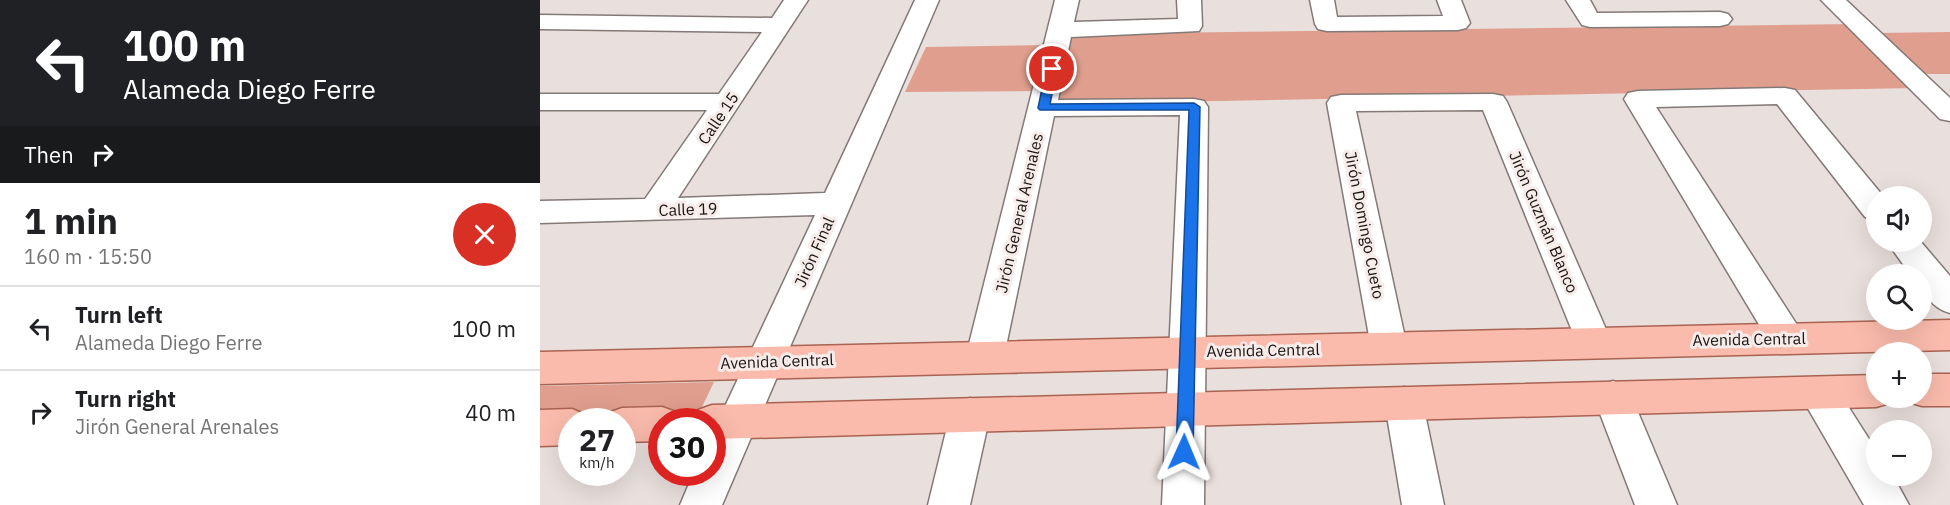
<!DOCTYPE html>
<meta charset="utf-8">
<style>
body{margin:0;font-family:"IBM Plex Sans",sans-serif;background:#f2f2f2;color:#202124;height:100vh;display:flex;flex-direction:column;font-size:22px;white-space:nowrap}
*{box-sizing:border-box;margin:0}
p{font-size:20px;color:#757577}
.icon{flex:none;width:33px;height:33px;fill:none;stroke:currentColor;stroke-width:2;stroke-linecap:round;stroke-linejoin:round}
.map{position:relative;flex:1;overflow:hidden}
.sheet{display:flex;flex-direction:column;background:#fff;width:540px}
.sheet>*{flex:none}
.guide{background:#202124;color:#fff;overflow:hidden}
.controls{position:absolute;left:1326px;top:186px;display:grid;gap:12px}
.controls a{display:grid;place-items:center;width:66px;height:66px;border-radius:50%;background:#fff;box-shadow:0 6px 24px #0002;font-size:30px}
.speed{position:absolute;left:18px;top:408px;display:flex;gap:12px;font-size:30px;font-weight:700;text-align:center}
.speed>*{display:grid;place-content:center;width:78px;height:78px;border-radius:50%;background:#fff;box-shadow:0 6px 24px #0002;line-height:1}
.speed small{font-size:15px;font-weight:400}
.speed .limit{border:9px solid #d22;background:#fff;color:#111}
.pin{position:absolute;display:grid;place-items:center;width:51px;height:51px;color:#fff;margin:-26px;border:3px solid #fff;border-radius:50%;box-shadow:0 2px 6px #0007}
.me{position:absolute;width:66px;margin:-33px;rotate:1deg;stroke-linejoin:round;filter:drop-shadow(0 0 4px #0008)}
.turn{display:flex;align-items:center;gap:21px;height:126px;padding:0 24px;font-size:27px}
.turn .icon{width:78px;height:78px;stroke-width:2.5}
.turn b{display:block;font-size:42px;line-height:51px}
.then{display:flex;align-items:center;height:57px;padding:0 24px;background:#0003;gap:12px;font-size:22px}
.round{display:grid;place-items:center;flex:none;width:63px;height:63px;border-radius:32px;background:#f2f2f2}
.overview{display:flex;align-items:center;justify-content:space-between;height:102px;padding:0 24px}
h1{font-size:36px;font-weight:700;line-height:45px}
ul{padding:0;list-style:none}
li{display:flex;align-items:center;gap:18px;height:84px;padding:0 24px;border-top:2px solid #e0e0e0}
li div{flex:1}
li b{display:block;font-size:22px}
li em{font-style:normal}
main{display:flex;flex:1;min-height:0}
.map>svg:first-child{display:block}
</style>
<main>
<section class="sheet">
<div class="guide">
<div class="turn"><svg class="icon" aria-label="left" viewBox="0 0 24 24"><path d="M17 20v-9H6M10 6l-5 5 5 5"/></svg><div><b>100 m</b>Alameda Diego Ferre</div></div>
<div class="then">Then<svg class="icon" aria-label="right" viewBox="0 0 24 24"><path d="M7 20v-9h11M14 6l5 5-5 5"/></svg></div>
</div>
<div class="overview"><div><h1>1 min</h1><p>160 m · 15:50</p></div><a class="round" style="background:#d93025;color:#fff"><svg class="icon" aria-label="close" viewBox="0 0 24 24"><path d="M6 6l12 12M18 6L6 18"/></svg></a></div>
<ul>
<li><svg class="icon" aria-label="left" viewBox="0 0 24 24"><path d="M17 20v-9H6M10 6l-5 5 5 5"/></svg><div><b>Turn left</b><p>Alameda Diego Ferre</p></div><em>100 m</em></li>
<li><svg class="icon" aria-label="right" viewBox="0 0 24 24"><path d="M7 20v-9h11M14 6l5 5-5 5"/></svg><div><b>Turn right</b><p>Jirón General Arenales</p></div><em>40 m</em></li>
</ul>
</section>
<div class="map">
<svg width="1410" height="505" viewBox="0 0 1410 505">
<rect width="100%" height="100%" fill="#e9dfdc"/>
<!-- green -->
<path fill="#e09e8e" d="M1312 24 1376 88 514 104 530 34Z
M1410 32V74H1382L1338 33Z
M510 45 498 91 365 92 386 47Z
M174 382 160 411 0 416V386Z"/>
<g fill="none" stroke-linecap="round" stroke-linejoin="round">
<defs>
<path id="minor" d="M244 0H268L138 198 285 193 375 0H399L182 505H140L154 472H172V434L275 215 0 223V201L105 199 167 110H0V94H179L222 32 0 29V15L232 18Z
M515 0H539L534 22 638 19 637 0H661L662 26 659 31 531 37 518 100 654 99 664 101 668 107 664 505H622L640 115 514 116 464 356 458 367 445 371 432 367 426 356Z
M770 0H794L797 17 903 16 897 0H921L930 23 926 28 918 30 787 31 778 29 775 24Z
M1026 0H1050L1057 13 1180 12 1188 14 1192 19 1188 24 1180 26 1050 27 1042 25Z
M1281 0H1306L1410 98V121L1400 119Z
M1245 88 1255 90 1343 196H1336V220L1325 217 1237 104 1116 107 1259 328 1264 338 1259 348 1246 353 1233 348 1084 99 1088 93 1098 91Z
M953 94 963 96 967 102 1072 343 1067 353 1054 358 1041 353 943 110 816 111 867 347 862 358 849 362 836 358 831 347 787 103 791 97 801 95Z
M1347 242H1381L1410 276V313C1392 308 1382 294 1382 274H1370Z
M1278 377 1292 381 1336 450V476H1353L1369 505H1324L1259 393 1264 381Z
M1073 381 1087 386 1137 505H1095L1054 398 1059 386Z
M864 387 878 392 883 404 904 505H862L845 404 850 392Z
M430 398 444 403 450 415 430 505H388L410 415 416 403Z"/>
<path id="major" d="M1410 320V350L0 384V352Z
M1382 374H1410V406H1382L1368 402 1366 398H1382Z
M1336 375V398H1352L1350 403 1336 407 172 439V422H152L158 410 172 405Z
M122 407 136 412 141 422H122V441L82 442V422H64L68 413 82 408Z
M32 409 46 415 49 422H32V445L0 446V410Z"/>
</defs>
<!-- minor casing -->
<use href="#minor" stroke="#837977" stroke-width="3"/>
<!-- major casing -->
<use href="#major" stroke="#a96352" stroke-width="3"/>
<!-- minor -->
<use href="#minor" fill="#fff" fill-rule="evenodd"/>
<!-- major -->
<use href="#major" fill="#fabbac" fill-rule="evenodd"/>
</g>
<!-- route -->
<path fill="#1a73e8" stroke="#114b97" stroke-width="1.5" d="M512 66 517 69 510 104 654 103 660 107 653 452 650 458 644 460 638 458 636 452 649 110H500L498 108 506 69Z"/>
<g text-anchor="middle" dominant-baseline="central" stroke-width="6" stroke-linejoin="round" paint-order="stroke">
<!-- street labels -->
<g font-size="16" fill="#181413" stroke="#f7ece9">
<text transform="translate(178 118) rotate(-56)">Calle 15</text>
<text transform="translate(148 209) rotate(-2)">Calle 19</text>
<text transform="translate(479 213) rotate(-77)">Jirón General Arenales</text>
<text transform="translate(1004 222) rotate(67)">Jirón Guzmán Blanco</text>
<text transform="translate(825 225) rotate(79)">Jirón Domingo Cueto</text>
<text transform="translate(274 252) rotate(-66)">Jirón Final</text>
<text transform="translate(1209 339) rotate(-1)">Avenida Central</text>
<text transform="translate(723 350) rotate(-1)">Avenida Central</text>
<text transform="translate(237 361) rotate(-2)">Avenida Central</text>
</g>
</g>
</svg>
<div class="controls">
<a><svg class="icon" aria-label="sound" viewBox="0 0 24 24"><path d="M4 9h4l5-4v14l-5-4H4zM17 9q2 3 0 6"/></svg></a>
<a><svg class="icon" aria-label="search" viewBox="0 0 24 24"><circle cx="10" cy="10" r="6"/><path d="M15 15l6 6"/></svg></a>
<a>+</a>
<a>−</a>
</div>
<div class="speed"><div>27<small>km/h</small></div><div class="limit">30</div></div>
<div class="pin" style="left:512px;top:69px;background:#d93025"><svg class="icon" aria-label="arrive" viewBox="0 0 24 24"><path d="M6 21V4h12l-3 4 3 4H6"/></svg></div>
<svg class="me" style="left:644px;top:452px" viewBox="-20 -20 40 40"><path d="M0-17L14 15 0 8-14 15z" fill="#1a73e8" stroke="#fff" stroke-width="4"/></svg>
</div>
</main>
